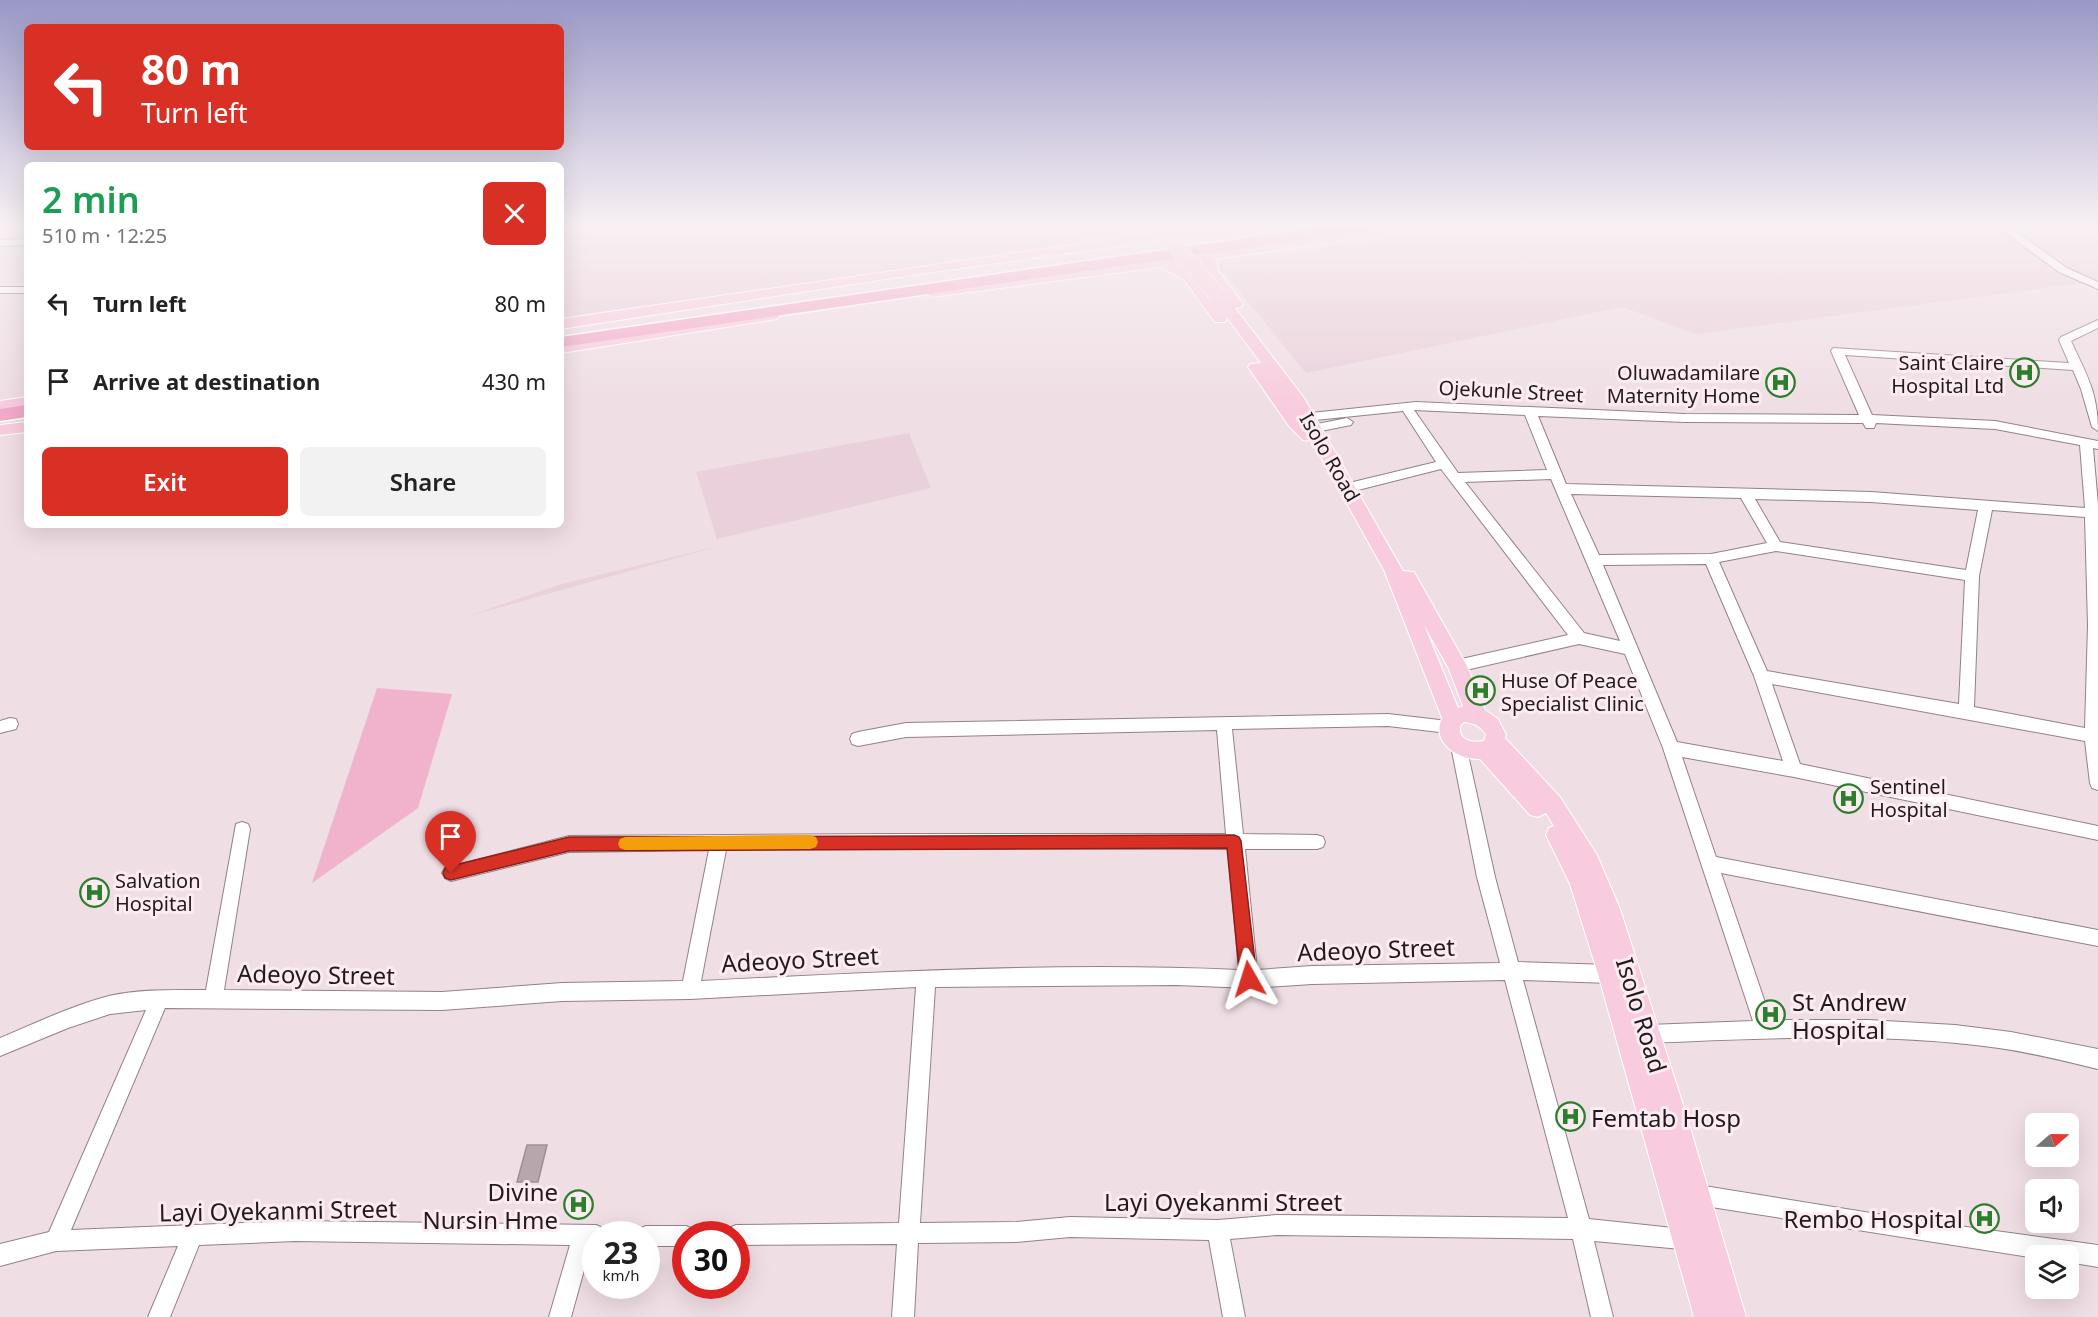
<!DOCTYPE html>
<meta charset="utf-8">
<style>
body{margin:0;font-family:"Noto Sans",sans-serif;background:#f2f2f2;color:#222;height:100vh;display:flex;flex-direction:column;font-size:22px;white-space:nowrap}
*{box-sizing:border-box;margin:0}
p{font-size:20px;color:#767676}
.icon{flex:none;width:33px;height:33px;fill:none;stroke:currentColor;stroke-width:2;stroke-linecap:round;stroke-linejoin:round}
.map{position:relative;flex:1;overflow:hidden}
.drawer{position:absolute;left:24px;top:162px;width:540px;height:366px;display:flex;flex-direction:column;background:#fff;border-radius:9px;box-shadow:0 6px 24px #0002}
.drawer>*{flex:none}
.guide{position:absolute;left:24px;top:24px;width:540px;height:126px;border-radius:9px;box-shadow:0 6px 24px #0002;background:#d93025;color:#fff;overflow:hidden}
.needle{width:39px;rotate:70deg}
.controls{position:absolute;left:2025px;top:1113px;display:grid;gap:12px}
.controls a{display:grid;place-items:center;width:54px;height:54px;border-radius:9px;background:#fff;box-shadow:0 6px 24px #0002;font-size:30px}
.speed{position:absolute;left:582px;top:1221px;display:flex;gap:12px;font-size:30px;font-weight:700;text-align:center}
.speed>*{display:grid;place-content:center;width:78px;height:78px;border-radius:50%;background:#fff;box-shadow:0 6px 24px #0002;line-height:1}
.speed small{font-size:15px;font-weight:400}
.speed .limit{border:9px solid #d22;background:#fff;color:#111}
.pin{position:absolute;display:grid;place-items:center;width:51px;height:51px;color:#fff;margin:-62px -26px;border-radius:50% 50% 50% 0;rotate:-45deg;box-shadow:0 0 6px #0007}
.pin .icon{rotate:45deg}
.me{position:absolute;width:66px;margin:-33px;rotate:354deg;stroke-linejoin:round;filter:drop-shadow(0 0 4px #0008)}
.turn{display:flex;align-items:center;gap:21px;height:126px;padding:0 18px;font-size:27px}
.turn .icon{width:78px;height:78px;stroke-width:2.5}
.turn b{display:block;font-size:42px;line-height:51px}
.round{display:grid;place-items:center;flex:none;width:63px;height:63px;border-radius:9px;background:#f2f2f2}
.headline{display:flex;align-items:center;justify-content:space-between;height:102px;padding:0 18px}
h1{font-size:36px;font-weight:600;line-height:45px;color:#1e9e55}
.cta{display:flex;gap:12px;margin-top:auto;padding:12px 18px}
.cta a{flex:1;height:69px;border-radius:9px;background:#d93025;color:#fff;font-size:24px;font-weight:600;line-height:69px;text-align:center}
.cta a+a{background:#f2f2f2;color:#222}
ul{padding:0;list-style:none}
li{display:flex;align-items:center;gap:18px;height:78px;padding:0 18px}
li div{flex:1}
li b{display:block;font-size:22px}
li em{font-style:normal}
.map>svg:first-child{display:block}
</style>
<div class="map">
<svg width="2098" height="1317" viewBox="0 0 2098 1317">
<rect width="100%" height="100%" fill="#efdee4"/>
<!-- built -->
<path fill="#e9d0da" d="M561 225H1096L1076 243 1026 251 993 260 561 322Z
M1475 225H2098V284L2083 283 1696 334 1622 307 1306 373 1217 264Z
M909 433 931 488 717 539 696 472Z
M719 546 469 616 558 585Z"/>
<!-- green -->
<path fill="#f1b2cb" d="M377 688 452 694 418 808 312 883Z"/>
<!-- building -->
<path fill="#b7a6ac" stroke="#9f8f95" stroke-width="1.5" d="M527 1145H547L538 1182H517Z"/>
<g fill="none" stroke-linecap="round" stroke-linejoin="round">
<defs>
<path id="minor" d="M1995 225H2007L2067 268 2098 282V289L2059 272Z
M27 239V245L0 246V240Z
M0 287H27V293H0Z
M2098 320V328L2071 341C2087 376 2098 392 2098 431L2092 427 2081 389 2073 370 1845 355 1872 415 1995 421 2098 441V449L2093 448 2098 505V790L2092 788 2090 783 2085 741 1772 684 1800 764 2098 826V840L1794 777 1682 757 1716 857 2098 930V946L1721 873 1771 1020H1868L1955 1025 2011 1032 2098 1049V1069C2065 1061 2033 1053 1999 1048 1883 1032 1765 1038 1648 1043L1641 1041 1639 1034 1641 1027 1648 1025 1753 1021 1663 748 1625 654 1579 644 1457 672 1452 670 1449 666 1452 662 1457 660 1568 635 1441 469 1354 491 1349 489 1347 486 1349 483 1436 462 1403 411 1315 420 1309 416 1311 413 1416 402 1685 414 1859 415 1831 351 1833 348 2069 363 2059 340 2061 337ZM1414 410 1525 415 1547 470 1458 473ZM1538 416 1685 422 1863 423 1866 428H1874L1876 423 1995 429 2080 445 2085 508 1871 492 1566 484ZM1551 479 1620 641 1584 633 1465 482ZM1571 494 1741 498 1767 543 1711 554 1599 555ZM1755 499 1871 502 1978 510 1966 570 1780 542ZM1992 510 2085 517 2088 625 2085 728 1974 707 1979 576ZM1776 551 1965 580 1959 704 1767 671 1719 562ZM1706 564 1754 676 1783 761 1677 742 1603 565Z
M1347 418 1353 422 1351 425 1321 431 1315 427 1317 424Z
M1388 714 1448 721 1454 722 1456 727 1454 732 1448 733 1388 726 1232 729 1243 834 1317 835 1323 837 1325 842 1323 847 1317 849H1245L1257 970 1312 966 1500 963 1477 877 1451 746 1453 741 1459 739 1465 741 1495 877 1518 962 1610 965 1616 968 1619 974 1616 980 1610 983 1523 980 1589 1219 1692 1230 1699 1233 1702 1240 1699 1247 1692 1250 1594 1241 1613 1317H1591L1573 1239 1277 1235 1230 1239 1245 1317H1223L1209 1240 1070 1237 1016 1242 918 1243 914 1317H892L897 1244 736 1245V1234H726L729 1228 736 1225 899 1223 916 987 690 999 562 1001 442 1010 165 1008 71 1230 295 1221 596 1225 603 1228 606 1234H596V1245H591L571 1317H549L570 1245 295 1241 199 1245 170 1317H148L178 1246 56 1251 0 1266V1244L49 1232 146 1010 110 1014 68 1028 0 1056V1038C36 1023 71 1006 109 996 140 989 174 990 206 990L236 824 242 822 248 824 250 829 224 990 442 992 562 983 683 981 709 850 569 852 451 881 445 878 442 873 445 868 569 836 889 834H1226L1217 730 906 737 858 746 852 744 850 739 852 734 858 732 906 723ZM889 848 1228 849 1239 970C1060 962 880 972 701 981L726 850ZM1505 980 1568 1218 1277 1215 1218 1220 1070 1217 1016 1222 920 1223 935 987 1177 985 1249 988 1312 984Z
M10 718 16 719 18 724 16 729 0 733V721Z
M1692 1184 1908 1219 2098 1245V1267L2068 1262V1256H2036V1258L1692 1204 1685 1201 1682 1194 1685 1187Z
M646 1226H686L693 1229 696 1234H686V1246H646V1234H636L639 1229Z"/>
<path id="major" d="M1210 225H1248L1241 229 912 275 561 329V319Z
M1389 225H1426L1419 229 1215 259 1218 271 1243 304 1241 307 1235 308 1304 398 1403 571 1414 572 1467 666 1485 710 1498 719 1506 735 1505 738 1560 797 1597 855 1620 909 1686 1114 1746 1317H1694L1598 974 1570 884 1546 835 1549 828 1554 826 1546 813 1538 817 1530 815 1480 759C1458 760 1431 743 1442 718L1384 570 1312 441 1303 440 1289 426 1248 367 1250 364 1261 363 1226 316 1227 319 1225 322H1215L1184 280 1161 267 932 297 925 293 932 289 1071 272ZM1201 261 1204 272 1219 292 1211 295 1194 274 1180 264ZM1424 625 1448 667 1463 706 1458 708ZM1464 722C1474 723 1481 726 1486 735L1484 741C1472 743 1458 741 1460 726Z
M772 311 779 316 777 319 561 353V343Z
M27 397V407L0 411V401Z
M27 422V432L0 435V425Z"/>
<path id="highway" d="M1337 225H1379L1371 230 561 347V337Z
M27 405V417L0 421V409Z"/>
</defs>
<!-- minor casing -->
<use href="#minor" stroke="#928288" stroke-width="2"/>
<!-- major casing -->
<use href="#major" stroke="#fff" stroke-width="2"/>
<!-- highway casing -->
<use href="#highway" stroke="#fff" stroke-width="3"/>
<!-- minor -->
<use href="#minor" fill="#fff" fill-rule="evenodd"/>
<!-- major -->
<use href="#major" fill="#f8ccde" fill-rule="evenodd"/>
<!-- highway -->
<use href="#highway" fill="#f3aac8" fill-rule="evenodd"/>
<defs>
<path id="major-bridge" d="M1157 225 1218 296"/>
</defs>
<!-- major-bridge casing -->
<use href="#major-bridge" stroke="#fff" stroke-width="17" stroke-linecap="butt"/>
<!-- major-bridge -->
<use href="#major-bridge" stroke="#f8ccde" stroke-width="16"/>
</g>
<!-- sky -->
<linearGradient id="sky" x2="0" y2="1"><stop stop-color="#9998c6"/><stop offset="0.55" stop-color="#f8f0f3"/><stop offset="1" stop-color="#f8f0f3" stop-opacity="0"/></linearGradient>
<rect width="2098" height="410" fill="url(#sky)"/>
<!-- route -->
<path fill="#d93025" stroke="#8d1f18" stroke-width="1.5" d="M1234 835 1239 837 1241 841 1257 979 1254 985 1249 987 1243 985 1240 979 1227 848 569 851 451 880 445 878 443 873 445 868 451 866 569 837Z"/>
<!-- slow -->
<path fill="#f59e0b" d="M810 835 816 837 818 842 816 847 810 849 625 850 620 848 618 844 620 839 625 837Z"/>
<!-- icons -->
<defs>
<symbol id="hospital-ring" viewBox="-11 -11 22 22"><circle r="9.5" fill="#fcebf1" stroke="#2b7e2b" stroke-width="1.5"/><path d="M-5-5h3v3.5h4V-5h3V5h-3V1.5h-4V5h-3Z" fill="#2b7e2b"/></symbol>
</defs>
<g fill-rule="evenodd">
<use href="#hospital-ring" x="2008" y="356" width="33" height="33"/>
<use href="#hospital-ring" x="1764" y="366" width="33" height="33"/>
<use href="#hospital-ring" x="1464" y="674" width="33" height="33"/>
<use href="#hospital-ring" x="1832" y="782" width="33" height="33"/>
<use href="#hospital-ring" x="78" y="876" width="33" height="33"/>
<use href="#hospital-ring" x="1754" y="998" width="33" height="33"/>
<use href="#hospital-ring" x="1554" y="1100" width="33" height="33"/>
<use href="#hospital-ring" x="562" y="1188" width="33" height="33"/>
<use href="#hospital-ring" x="1968" y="1202" width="33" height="33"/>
</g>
<g text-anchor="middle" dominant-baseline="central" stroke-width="6" stroke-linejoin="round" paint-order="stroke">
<!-- poi labels -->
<g font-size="20" fill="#211b1d" stroke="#fcebf1" text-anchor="start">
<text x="2004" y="362" text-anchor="end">Saint Claire<tspan x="2004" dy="23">Hospital Ltd</tspan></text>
<text x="1760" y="372" text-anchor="end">Oluwadamilare<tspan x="1760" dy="23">Maternity Home</tspan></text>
<text x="1501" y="680">Huse Of Peace<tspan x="1501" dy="23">Specialist Clinic</tspan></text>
<text x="1870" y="786">Sentinel<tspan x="1870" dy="23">Hospital</tspan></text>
<text x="115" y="880">Salvation<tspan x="115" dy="23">Hospital</tspan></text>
</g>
<!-- street labels -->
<g font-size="20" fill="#211b1d" stroke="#fcebf1">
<text transform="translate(1511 391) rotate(3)">Ojekunle Street</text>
<text transform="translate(1330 457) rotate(60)">Isolo Road</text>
</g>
<!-- near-street labels -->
<g font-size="24" fill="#211b1d" stroke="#fcebf1">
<text transform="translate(1376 949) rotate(-2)">Adeoyo Street</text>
<text transform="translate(800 959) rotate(-3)">Adeoyo Street</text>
<text transform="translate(316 974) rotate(1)">Adeoyo Street</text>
<text transform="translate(1642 1015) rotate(73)">Isolo Road</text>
<text x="1223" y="1201">Layi Oyekanmi Street</text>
<text transform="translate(278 1210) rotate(-1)">Layi Oyekanmi Street</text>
</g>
<!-- near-poi labels -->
<g font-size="24" fill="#211b1d" stroke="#fcebf1" text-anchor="start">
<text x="1792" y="1001">St Andrew<tspan x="1792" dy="28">Hospital</tspan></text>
<text x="1591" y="1117">Femtab Hosp</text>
<text x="558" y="1191" text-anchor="end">Divine<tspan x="558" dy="28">Nursin Hme</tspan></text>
<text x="1963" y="1218" text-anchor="end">Rembo Hospital</text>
</g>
</g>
</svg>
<div class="controls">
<a><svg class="needle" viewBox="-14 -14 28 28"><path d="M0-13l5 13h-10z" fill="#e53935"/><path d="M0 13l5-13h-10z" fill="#767676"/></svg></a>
<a><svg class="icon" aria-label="sound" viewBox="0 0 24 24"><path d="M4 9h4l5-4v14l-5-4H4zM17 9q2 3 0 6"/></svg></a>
<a><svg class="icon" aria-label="layers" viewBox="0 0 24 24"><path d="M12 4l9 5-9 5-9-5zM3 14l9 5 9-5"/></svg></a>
</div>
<div class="speed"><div>23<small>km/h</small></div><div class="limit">30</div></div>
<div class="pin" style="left:451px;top:873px;background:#d93025"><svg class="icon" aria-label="arrive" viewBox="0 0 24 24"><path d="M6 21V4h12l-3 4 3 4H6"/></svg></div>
<svg class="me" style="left:1249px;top:979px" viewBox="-20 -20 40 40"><path d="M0-17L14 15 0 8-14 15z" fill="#d93025" stroke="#fff" stroke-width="4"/></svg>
<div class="guide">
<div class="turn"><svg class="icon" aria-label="left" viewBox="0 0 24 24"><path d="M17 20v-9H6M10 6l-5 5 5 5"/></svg><div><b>80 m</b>Turn left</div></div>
</div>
<section class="drawer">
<div class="headline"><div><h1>2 min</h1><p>510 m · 12:25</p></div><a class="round" style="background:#d93025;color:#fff"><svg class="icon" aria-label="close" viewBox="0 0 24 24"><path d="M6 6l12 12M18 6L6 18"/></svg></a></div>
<ul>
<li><svg class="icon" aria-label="left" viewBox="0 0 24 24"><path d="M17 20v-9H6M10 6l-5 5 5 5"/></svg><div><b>Turn left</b></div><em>80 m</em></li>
<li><svg class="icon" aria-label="arrive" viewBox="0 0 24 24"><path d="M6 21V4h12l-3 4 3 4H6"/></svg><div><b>Arrive at destination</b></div><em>430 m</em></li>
</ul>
<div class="cta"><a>Exit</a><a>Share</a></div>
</section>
</div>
